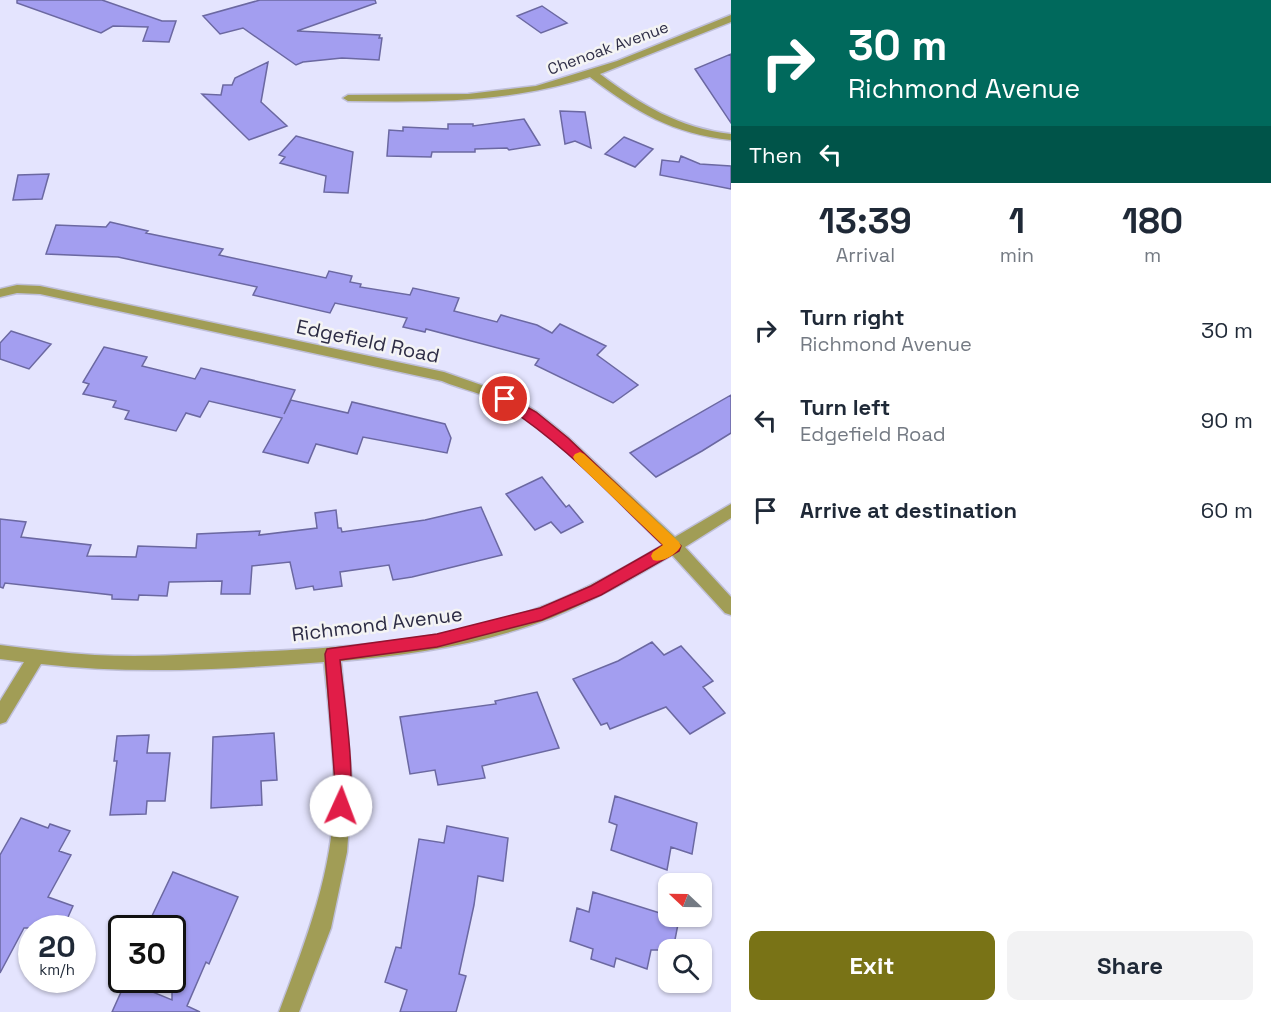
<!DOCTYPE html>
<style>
body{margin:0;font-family:"Space Grotesk",sans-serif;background:#f2f2f3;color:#1f2937;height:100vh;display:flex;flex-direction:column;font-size:22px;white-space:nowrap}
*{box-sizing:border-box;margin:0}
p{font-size:20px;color:#747a83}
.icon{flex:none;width:33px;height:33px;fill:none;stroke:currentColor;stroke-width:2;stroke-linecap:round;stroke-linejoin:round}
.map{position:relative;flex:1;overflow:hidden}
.sheet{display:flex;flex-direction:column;background:#fff;width:540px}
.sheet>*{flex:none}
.top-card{background:#00695c;color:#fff;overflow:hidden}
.needle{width:39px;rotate:292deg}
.buttons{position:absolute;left:658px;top:873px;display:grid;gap:12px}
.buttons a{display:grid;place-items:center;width:54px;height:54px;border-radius:12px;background:#fff;box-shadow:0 2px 4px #0004;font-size:30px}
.speed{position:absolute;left:18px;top:915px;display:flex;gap:12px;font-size:30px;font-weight:700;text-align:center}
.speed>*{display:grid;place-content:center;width:78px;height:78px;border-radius:50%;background:#fff;box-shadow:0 2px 4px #0004;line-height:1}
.speed small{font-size:15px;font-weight:400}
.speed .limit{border:3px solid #111;border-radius:9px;background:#fff;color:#111}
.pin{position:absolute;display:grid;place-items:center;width:51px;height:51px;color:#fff;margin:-26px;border:3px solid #fff;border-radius:50%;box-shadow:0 2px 6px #0007}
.me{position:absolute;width:66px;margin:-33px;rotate:2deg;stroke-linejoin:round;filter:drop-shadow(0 0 4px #0008)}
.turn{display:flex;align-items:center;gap:21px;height:126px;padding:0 18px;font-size:27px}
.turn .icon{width:78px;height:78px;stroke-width:2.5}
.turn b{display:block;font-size:42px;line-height:51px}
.then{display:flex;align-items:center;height:57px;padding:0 18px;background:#0003;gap:12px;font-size:22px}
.eta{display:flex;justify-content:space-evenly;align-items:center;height:102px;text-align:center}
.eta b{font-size:36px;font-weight:800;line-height:42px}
.button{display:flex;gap:12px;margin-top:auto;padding:12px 18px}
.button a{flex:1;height:69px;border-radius:12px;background:#797316;color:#fff;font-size:24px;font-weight:800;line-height:69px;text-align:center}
.button a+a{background:#f2f2f3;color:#1f2937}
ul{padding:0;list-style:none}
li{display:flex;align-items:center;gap:18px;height:90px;padding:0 18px}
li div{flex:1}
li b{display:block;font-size:22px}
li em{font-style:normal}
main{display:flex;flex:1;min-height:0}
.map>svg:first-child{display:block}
</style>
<main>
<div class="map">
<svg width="731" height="1012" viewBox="0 0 731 1012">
<rect width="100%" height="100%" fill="#e4e4fe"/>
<!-- building -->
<path fill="#a39ef0" stroke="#6b68a1" stroke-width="1.5" d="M17 0H102L162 21H176L169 42 143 41 148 27 113 26 101 33 17 3Z
M260 0H375L376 3 297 31 380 35 379 38H382L379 60 342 58 303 62 296 65 243 28 220 34 203 16Z
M542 6 567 23 541 33 517 16Z
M731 54V123L695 69Z
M268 62 261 102 287 126 249 140 202 94 221 95 223 85H232L235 78Z
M560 111 585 112 591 148 575 141 565 144Z
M524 119 540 145 509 150 507 148 475 149V152H432L431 157 387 156 389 130 403 131V127L448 129V124H473V126Z
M296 136 353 152 348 193 324 192 326 176 280 163 285 157 279 155Z
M624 137 653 149 635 167 605 154Z
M681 156 700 164 731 166V189L660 175 662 160 679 162Z
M49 174 42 199 13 200 18 175Z
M110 222 148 231 146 233 223 249 219 255 326 278 329 271 352 276 350 282 361 284 360 287 410 295 413 288 459 298 454 311 497 322 501 315 537 325 552 333 560 324 606 346 597 355 638 385 613 403 535 365 539 359 426 329 425 332 403 327 407 318 335 303 330 313 253 295 257 287 118 257 46 254 56 225 106 227Z
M11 331 51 344 29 369 0 359V343Z
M104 347 147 357 142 366 195 379 201 368 295 390 284 414 291 400 348 413 352 402 445 424 451 438 447 453 363 437 357 454 316 444 308 463 263 452 282 418 209 401 200 417 186 413 176 431 125 419 129 411 113 407 116 401 83 394 89 384 83 382Z
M731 395V433L702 451 656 477 630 453Z
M542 477 566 507 569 505 583 522 561 533 551 522 535 530 506 494Z
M481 507 502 555 412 577 393 580 389 565 340 572 342 586 314 590 313 586 296 589 290 562 252 566 250 594H221L222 581 169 582 167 596 139 595 138 600 112 599V595L5 583 3 588 0 587V519L26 522 21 537 91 545 87 556 136 557 138 546 196 548 197 534 260 531 259 535 317 528 315 513 336 510 338 528H341L342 532 425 520Z
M652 642 664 655 681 646 713 681 703 687 725 713 690 734 666 707 610 729 607 723 601 725 573 679 618 661Z
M537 692 559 748 482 766 485 778 438 785 435 770 410 774 400 717 496 704 495 701Z
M274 733 277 780 261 781 262 805 211 808 213 737Z
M149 735 147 753H170L165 801H147L146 814 110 815 117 761H114L117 736Z
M615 796 697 823 692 854 671 847 667 870 611 850 617 825 609 822Z
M21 818 48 828 50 824 70 831 59 851 71 855 48 897 73 906 63 928H24L0 973V855Z
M447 826 508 838 503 881 478 876 474 905 459 974 466 976 456 1012H400L407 990 385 982 396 947 401 948 419 839 444 843Z
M173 872 238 897 209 964 206 962 187 1006 200 1012H112L126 981 172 1000V928L150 920Z
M593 892 679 919 673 950H651L647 969 616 958 614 967 591 959 593 949 570 941 577 908 589 912Z"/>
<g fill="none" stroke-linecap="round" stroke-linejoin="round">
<defs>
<path id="minor" d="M731 15V22L600 74C641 105 679 128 731 134V140C673 134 636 112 590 77 508 103 433 102 348 101L343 98 348 95 468 94 536 86 617 61Z
M17 285 40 286 444 372 510 395 537 412 569 438 675 537 731 504V518L685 547 731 597V615L725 613 672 555C633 578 593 601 551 618 484 644 412 655 341 661L352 783 347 852 331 928 299 1012H279C307 938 337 862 334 781 333 741 328 702 324 662 230 669 135 675 41 664L6 722 0 724V701L24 662 0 659V645C32 649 63 653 95 655 154 658 213 653 272 651 354 647 437 640 515 616 567 600 616 573 663 545 612 497 563 440 503 404 485 394 461 389 442 381L40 294 17 293 0 297V289Z"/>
</defs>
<!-- minor casing -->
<use href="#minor" stroke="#bfbfd9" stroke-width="3"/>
<!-- minor -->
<use href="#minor" fill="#a19d56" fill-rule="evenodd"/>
</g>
<!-- route -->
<path fill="#e11d48" stroke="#92132f" stroke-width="1.5" d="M505 395 536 412 568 438 681 546 679 551 601 595 542 620 437 647 340 660C343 692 358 787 347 812L341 814 335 812 333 806 335 783 325 654 327 649 437 634 540 608 591 586 663 545C611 496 562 441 500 403L498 399Z"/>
<!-- slow -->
<path fill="#f59e0b" d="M580 452 584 454 679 542 681 546C676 555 662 563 653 560L651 556 653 552 663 545 575 461 573 457 575 454Z"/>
<g text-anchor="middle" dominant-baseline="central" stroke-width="5" stroke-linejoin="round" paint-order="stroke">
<!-- far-street labels -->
<g font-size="16" fill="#2d2c45" stroke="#f4f4f4">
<text transform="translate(608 48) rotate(-20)">Chenoak Avenue</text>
</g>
<!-- street labels -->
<g font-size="20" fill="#2d2c45" stroke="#f4f4f4">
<text transform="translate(368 341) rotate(12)">Edgefield Road</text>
<text transform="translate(377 624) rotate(-7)">Richmond Avenue</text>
</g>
</g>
</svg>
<div class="buttons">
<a><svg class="needle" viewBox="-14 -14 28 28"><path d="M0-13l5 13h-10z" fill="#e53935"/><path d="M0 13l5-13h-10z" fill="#747a83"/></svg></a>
<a><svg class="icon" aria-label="search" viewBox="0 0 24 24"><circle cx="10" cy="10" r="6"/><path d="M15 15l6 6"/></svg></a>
</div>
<div class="speed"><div>20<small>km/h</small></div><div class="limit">30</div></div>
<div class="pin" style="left:505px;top:399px;background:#d93025"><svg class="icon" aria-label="arrive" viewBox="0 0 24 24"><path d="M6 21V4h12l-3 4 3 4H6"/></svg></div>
<svg class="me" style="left:341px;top:806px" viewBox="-20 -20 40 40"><circle r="19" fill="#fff"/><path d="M0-13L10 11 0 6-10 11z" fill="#e11d48"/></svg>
</div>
<section class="sheet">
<div class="top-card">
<div class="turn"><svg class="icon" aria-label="right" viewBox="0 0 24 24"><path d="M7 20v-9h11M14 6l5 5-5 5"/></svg><div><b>30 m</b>Richmond Avenue</div></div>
<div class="then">Then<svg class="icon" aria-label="left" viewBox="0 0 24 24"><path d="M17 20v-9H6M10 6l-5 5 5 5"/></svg></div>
</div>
<div class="eta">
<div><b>13:39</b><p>Arrival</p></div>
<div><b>1</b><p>min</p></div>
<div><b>180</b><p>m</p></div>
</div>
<ul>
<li><svg class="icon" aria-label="right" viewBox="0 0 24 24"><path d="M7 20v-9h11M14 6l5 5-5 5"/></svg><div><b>Turn right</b><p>Richmond Avenue</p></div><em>30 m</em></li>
<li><svg class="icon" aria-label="left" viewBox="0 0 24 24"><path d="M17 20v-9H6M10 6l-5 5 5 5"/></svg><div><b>Turn left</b><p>Edgefield Road</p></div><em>90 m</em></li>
<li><svg class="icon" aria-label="arrive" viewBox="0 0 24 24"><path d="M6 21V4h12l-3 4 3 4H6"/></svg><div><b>Arrive at destination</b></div><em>60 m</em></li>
</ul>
<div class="button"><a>Exit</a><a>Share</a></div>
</section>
</main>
